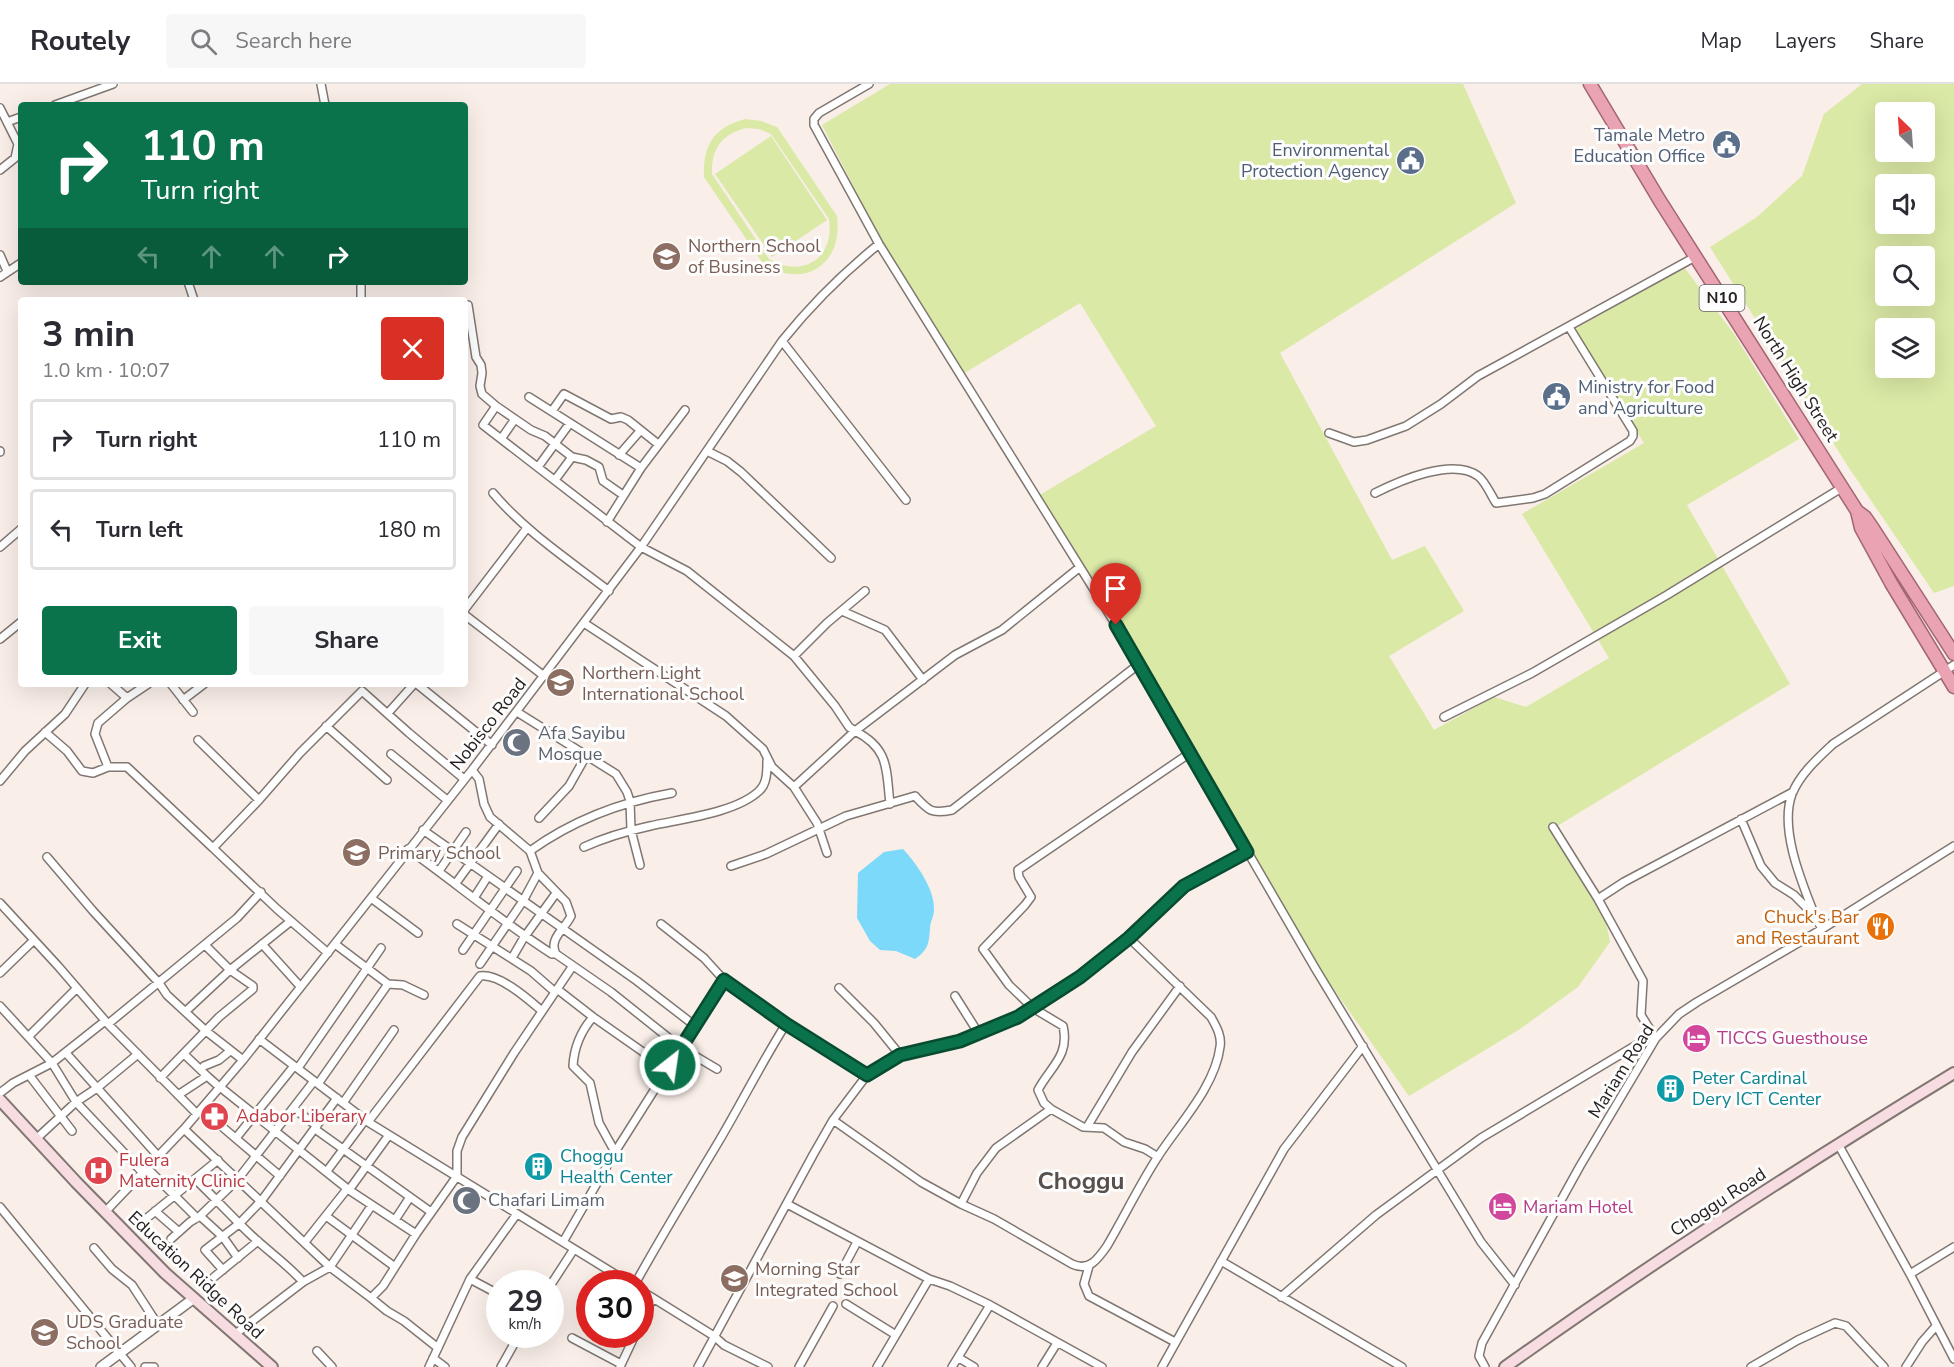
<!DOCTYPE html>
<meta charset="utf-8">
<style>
body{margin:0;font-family:"Nunito Sans",sans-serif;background:#f7f7f7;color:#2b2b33;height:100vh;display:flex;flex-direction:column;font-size:22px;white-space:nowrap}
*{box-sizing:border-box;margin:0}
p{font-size:20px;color:#7c7c81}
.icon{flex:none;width:33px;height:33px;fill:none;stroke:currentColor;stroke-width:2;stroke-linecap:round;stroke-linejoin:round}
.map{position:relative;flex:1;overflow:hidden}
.details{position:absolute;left:18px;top:213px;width:450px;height:390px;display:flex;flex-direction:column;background:#fff;border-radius:6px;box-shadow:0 6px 24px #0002}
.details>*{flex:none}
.banner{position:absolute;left:18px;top:18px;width:450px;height:183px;border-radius:6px;box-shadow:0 6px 24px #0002;background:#0b734b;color:#fff;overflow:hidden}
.needle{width:39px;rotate:335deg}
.controls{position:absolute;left:1875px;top:18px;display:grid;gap:12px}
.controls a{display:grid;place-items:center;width:60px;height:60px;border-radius:6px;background:#fff;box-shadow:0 6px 24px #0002;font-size:30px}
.speed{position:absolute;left:486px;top:1186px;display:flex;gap:12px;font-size:30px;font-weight:700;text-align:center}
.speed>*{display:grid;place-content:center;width:78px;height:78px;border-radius:50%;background:#fff;box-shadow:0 6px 24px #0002;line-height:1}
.speed small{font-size:15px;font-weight:400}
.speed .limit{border:9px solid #d22;background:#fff;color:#111}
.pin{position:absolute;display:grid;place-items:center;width:51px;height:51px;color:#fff;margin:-62px -26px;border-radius:50% 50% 50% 0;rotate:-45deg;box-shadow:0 0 6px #0007}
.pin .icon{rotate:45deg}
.me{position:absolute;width:66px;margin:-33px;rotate:30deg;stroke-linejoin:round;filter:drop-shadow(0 0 4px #0008)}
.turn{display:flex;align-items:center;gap:21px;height:126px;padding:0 24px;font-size:27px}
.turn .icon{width:78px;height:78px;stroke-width:2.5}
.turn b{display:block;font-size:42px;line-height:51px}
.lanes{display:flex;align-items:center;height:57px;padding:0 24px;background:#0003;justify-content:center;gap:30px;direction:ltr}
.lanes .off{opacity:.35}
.round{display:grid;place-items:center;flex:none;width:63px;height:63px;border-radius:6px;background:#f7f7f7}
.head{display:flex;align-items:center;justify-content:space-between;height:102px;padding:0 24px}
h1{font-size:36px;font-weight:700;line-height:45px}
.cta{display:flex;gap:12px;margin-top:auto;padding:12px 24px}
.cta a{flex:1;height:69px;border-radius:6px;background:#0b734b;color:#fff;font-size:24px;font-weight:700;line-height:69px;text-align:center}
.cta a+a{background:#f7f7f7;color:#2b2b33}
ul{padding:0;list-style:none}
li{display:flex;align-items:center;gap:18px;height:81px;margin:0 12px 9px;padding:0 12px;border:3px solid #e1e1e2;border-radius:6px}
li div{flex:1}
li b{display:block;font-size:22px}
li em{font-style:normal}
header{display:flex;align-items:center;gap:36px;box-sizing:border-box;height:84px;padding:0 30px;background:#fff;border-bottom:2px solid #e1e1e2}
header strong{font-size:28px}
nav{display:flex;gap:33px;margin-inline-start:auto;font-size:21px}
.search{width:420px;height:54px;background:#f7f7f7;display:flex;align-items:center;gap:15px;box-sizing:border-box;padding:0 21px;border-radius:6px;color:#7c7c81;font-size:22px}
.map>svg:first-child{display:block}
</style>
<header>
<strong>Routely</strong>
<div class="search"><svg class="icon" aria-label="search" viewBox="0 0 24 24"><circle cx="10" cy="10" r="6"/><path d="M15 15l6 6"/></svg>Search here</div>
<nav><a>Map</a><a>Layers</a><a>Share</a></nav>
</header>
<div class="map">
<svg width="1954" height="1283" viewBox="0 0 1954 1283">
<rect width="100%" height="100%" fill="#f9eee8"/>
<!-- green -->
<path fill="#dae9a5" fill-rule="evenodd" d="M890 0H1463L1516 119 1280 269 1392 476 1425 462 1464 527 1389 572 1434 646 1494 613 1526 623 1609 574 1522 430 1644 359 1575 245 1684 183 1734 250 1799 355 1687 421 1790 600 1554 744 1600 808 1610 858 1578 903 1520 945 1409 1012 1323 890 1107 516 1038 412 1156 342 1080 219 963 290 885 164 822 41Z
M1862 0H1954V502L1934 509 1849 384 1710 163 1757 133 1802 92 1824 30ZM1924 28V68H1886V28ZM1924 100V140H1886V100ZM1924 172V212H1886V172ZM1924 244V284H1886V244Z
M745 35 761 37 777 43 837 132C843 180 806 205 764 181L704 93C703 60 714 44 745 35ZM746 44 759 45 771 50 829 135C835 174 803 195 769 175L712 90C711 65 722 50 746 44Z
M771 52 827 136 772 173 715 90Z"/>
<!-- water -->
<path fill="#7cd9fa" d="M903 765C916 779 935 805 934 826 934 832 930 838 930 844 929 860 928 866 915 875L896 867 880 866 870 857 857 834 858 789 884 768Z"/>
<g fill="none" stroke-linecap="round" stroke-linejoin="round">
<defs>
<path id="minor" d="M321 0 325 21
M869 0 819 29 814 35V41L879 160 1116 541 1315 884 1481 1158 1515 1201
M55 21 113 0
M0 24 18 60 15 74 0 86
M7 38 21 33
M0 171 7 187
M0 193 21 179
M188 198 194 216
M361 216V198
M468 221 476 273 481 281 482 289 480 302 482 310 496 322 483 341 641 463 687 487 794 572 835 622 849 643 855 647 955 571 1002 546 1080 483
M782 257 906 416
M529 313 641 384
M496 322 531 346 545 352 572 373 586 376 599 383 603 397 623 411
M552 327 564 310 611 335 621 333 628 336 658 360
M1329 349 1354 358 1367 356 1406 342 1441 320 1478 292 1695 173
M501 355 515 335
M0 367V368
M707 367 727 377 741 388 831 474
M619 371 640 347
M538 383 570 339
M555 396 572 373
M493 409C526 448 569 476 609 507
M1375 409C1399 397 1453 373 1478 392 1485 397 1491 411 1496 419L1533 414 1545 410 1630 357 1633 352V347L1569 243
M607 438 641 384 685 326
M0 463 21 445
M465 525 527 444
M842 527 885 546 923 596
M465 531 544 592
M584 539 726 632 763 665 772 683 794 703 817 739 827 769
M0 555 21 538
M794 572 827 539 865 507
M111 600 127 614 148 600
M171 600 193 628
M417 600 492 661
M183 616 204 600
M517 628 616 690 627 708 630 717 631 746 640 781
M388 629 414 600
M1444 633 1532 589 1667 511 1843 403
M326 642 387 696
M45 648 67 667 82 687 93 689 108 683H127L213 764
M198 656 259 716
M391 670 447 716
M108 683 95 650 98 639 127 614
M472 686 479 695 484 720 490 733 530 767 538 789 566 818 571 832C565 845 548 855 556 870L611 908 680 963 717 985
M0 697 25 667 65 630 85 600
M794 703 855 647C890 665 886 686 890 720
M539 734 569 702 586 672
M1741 735 1761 782 1775 799 1794 811 1815 832 1822 845
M1553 743 1598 815 1643 897 1641 931 1654 952
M423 746 637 897 694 941
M584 763C606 753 627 747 650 742 680 735 736 729 759 707 767 700 767 688 767 677
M408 765C457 800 502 838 552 870H556
M530 767C573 736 621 718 672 709
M47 773 93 827 159 899 167 911 206 947 243 976
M731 782 766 770 846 732 915 712C929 727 931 730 952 726L1139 580
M439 787 466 748
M456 799 499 740
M371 814 418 849
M474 814 488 792
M1598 815 1624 798 1793 708
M0 819 58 882 108 940 197 1030
M1815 832C1802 799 1779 745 1792 710 1800 690 1818 674 1833 660L1954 581
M457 840 531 887 555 908
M661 840 704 874 724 896 786 940 867 991
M262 860 298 900
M335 860 388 900 403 901 424 911
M463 866 517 787
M328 869 277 825 213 764 259 716 300 669 362 607 409 649 464 695
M512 874 523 855 554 812
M480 880 523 817 538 789
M0 889 34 856
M839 904 874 939 900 971
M557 905 593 933 663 982
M955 912 979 950
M0 922 52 979 76 1018 143 1089
M186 927 230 886 291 837
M593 933C581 947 574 963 573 982L590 999 599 1039 615 1068
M108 940 237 834 261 808
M29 952 77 904
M259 955 368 1038 631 1200
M66 969 158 1072
M204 982 219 976 230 967
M298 984 381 864
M29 991 72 1047
M207 992 216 1000
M160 994 219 933 253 905V902L230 886 205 861
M318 1000 388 900
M220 1003 349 1106 416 1150
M0 1009 13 999 52 979 105 937
M178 1011 207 992 184 970
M343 1019 394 946
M293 1024 317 1042
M833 1036 921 1098 961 1120 994 1135 1072 1180C1089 1188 1098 1175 1107 1162 1124 1133 1139 1102 1157 1074 1178 1041 1215 1003 1220 963 1222 952 1216 942 1211 933L1129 854
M368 1038 480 892C499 889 528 915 542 927
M220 1041 280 1092
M1087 1043 1132 968 1180 902
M184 1045 330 1183 371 1214 383 1202 416 1150 457 1092V1067L462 1053 514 969 572 883
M315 1045 431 1128
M236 1054 294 982
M36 1055 76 1018 97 1004 138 970
M1838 1060 1910 1190 1954 1275
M1158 1073 1145 1065 1124 1058 1104 1044 1083 1043 1051 1025 1044 1019 1038 1006C1050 983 1070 972 1063 942L1033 924 1009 901 983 865 1025 821 1031 813 1019 793 1018 786 1190 669
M147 1084 197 1134
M327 1087 365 1036
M195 1095C214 1113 232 1133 251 1151 269 1168 286 1179 303 1198
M349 1106 389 1051
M787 1120 929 1195
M961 1120 977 1089 996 1064 1051 1025
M0 1123 131 1283
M155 1127 179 1148
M105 1128 184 1045 243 976 472 686 641 463 782 257C811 221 843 189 879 160
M200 1132 223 1153 238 1174
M326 1132 395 1183
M395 1136 410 1113
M142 1138 218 1076
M171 1155 190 1138 200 1132 238 1095 314 997
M305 1158 347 1105
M563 1158 615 1068 724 896
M94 1164 112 1185 132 1201 158 1241
M1221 1177 1402 1283
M1089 1182 1084 1200 1089 1212 1175 1258
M223 1186 205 1166 240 1139 262 1116 337 1014
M840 1190 857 1158
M1910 1190 1954 1163
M214 1193 258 1157
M470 1195 500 1211
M635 1200C662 1151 691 1104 719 1057 742 1018 762 978 786 940
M550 1202 574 1165
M640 1206 714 1252 724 1261 768 1283
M1281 1213 1376 1131 1481 1054 1653 951
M371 1214 387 1227 404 1237 438 1264
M846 1220 896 1251
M500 1238V1239
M640 1239 653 1214
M234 1251 303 1198 330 1183 372 1121
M572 1254 621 1280
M317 1267 332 1283
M433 1274 445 1283
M959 1274 974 1283
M145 1283H154
M429 1283 470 1195 516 1131
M501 1283 519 1251
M620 1283 635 1251
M698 1283 813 1071 833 1036 867 991 894 973 979 950 1033 924 1080 893 1129 854 1184 802 1247 769
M799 1283 833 1222
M877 1283 929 1195 950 1202 990 1221 1102 1283
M952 1283 990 1221
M1042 1283 1057 1259
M1162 1283 1284 1065 1363 962
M1485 1283 1479 1272 1482 1259 1580 1082 1656 954 1679 930 1697 918 1822 845 1954 762
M1751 1283 1798 1256 1835 1239 1846 1242 1884 1283
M1906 1283 1922 1258 1936 1242"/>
<path id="tertiary" d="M101 1283 193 1215"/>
<path id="secondary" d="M0 1016 76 1098 165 1189 272 1283
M1505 1283C1651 1179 1801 1082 1954 989"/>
<path id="trunk" d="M1590 0 1660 117 1857 427 1865 433 1872 443 1954 570
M1857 427 1861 444 1891 499 1954 603"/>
</defs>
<!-- minor casing -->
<use href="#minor" stroke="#817772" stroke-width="10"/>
<!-- tertiary casing -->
<use href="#tertiary" stroke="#817772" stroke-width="12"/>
<!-- secondary casing -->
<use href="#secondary" stroke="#817772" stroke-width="14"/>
<!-- trunk casing -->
<use href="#trunk" stroke="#a26772" stroke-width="15"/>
<!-- minor -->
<use href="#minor" stroke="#fff" stroke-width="7"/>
<!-- tertiary -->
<use href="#tertiary" stroke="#fff" stroke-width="9"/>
<!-- secondary -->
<use href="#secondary" stroke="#f7dce2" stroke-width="10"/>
<!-- trunk -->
<use href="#trunk" stroke="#eaa3b2" stroke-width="12"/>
</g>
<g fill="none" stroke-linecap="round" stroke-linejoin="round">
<defs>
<path id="route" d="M670 981 724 896 786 940 867 991 900 971 960 957 1018 933 1080 893 1129 854 1184 802 1247 768 1116 541"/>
</defs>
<!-- route casing -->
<use href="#route" stroke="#074b31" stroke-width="15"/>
<!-- route -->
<use href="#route" stroke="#0b734b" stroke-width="10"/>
</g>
<!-- icons -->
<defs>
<symbol id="civic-disc" viewBox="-11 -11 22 22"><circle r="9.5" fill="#5c6f8a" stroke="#fdfdfd"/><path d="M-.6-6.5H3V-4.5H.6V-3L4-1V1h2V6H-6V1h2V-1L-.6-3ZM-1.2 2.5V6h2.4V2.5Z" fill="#fff"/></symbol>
<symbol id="school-disc" viewBox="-11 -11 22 22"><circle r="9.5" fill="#8d6e63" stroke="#fdfdfd"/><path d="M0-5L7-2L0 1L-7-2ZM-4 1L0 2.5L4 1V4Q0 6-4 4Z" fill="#fff"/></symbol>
<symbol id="mosque-disc" viewBox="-11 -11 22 22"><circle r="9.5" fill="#6b7280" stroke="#fdfdfd"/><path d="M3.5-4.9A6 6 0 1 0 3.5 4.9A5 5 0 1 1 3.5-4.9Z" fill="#fff"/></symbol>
<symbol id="restaurant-disc" viewBox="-11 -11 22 22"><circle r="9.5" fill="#e8710a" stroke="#fdfdfd"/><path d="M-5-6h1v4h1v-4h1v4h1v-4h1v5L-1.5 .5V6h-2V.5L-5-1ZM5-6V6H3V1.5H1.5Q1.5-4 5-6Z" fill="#fff"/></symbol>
<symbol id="hotel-disc" viewBox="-11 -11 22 22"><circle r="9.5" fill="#d1479c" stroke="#fdfdfd"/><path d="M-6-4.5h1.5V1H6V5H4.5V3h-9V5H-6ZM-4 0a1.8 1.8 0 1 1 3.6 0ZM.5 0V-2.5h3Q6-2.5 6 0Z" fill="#fff"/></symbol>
<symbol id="building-disc" viewBox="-11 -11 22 22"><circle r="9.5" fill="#0f9aa8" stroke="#fdfdfd"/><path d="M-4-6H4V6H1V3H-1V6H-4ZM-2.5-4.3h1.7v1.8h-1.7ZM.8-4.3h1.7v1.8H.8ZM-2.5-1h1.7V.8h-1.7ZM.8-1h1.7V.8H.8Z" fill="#fff"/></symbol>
<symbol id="pharmacy-disc" viewBox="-11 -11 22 22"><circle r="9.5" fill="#e0444e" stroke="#fdfdfd"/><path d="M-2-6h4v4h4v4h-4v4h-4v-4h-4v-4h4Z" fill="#fff"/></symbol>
<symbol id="hospital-disc" viewBox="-11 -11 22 22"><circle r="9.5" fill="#e0444e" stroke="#fdfdfd"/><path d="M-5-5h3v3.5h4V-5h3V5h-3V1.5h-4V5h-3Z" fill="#fff"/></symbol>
</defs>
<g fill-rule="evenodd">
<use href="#civic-disc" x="1710" y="44" width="33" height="33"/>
<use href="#civic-disc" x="1394" y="60" width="33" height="33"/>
<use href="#school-disc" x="650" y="156" width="33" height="33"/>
<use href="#civic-disc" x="1540" y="296" width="33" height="33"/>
<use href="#school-disc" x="544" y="582" width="33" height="33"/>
<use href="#mosque-disc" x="500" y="642" width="33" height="33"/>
<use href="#school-disc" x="340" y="752" width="33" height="33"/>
<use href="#restaurant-disc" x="1864" y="826" width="33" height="33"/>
<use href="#hotel-disc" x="1680" y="938" width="33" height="33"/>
<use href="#building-disc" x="1654" y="988" width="33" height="33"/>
<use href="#pharmacy-disc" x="198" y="1016" width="33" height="33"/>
<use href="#building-disc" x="522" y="1066" width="33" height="33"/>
<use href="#hospital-disc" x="82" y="1070" width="33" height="33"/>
<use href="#mosque-disc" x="450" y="1100" width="33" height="33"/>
<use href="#hotel-disc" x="1486" y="1106" width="33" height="33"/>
<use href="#school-disc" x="718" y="1178" width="33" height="33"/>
<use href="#school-disc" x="28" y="1232" width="33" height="33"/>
</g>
<g text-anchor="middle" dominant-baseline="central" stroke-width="6" stroke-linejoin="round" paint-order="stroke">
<!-- shield labels -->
<rect fill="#fdfdfd" stroke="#676463" stroke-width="1.5" x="1699.5" y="201" width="45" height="26" rx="4.5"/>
<g font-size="16" font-weight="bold" fill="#272221">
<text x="1722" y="214">N10</text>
</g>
<!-- service labels -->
<g font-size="18" fill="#4e5e75" stroke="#fdfdfd" text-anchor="end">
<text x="1705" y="51">Tamale Metro<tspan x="1705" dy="21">Education Office</tspan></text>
<text x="1389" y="66">Environmental<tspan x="1389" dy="21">Protection Agency</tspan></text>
<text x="1578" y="303" text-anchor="start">Ministry for Food<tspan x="1578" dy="21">and Agriculture</tspan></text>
</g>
<!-- education labels -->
<g font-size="18" fill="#785e54" stroke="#fdfdfd" text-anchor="start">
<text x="688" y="162">Northern School<tspan x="688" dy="21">of Business</tspan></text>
<text x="582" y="589">Northern Light<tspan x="582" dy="21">International School</tspan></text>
<text x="378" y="769">Primary School</text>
<text x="755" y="1185">Morning Star<tspan x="755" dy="21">Integrated School</tspan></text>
<text x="66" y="1238">UDS Graduate<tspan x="66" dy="21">School</tspan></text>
</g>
<!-- street labels -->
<g font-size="18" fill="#272221" stroke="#fdfdfd">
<text transform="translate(1796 295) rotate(58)">North High Street</text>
<text transform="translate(488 640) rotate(-52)">Nobisco Road</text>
<text transform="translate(1621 987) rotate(-58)">Mariam Road</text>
<text transform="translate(1718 1118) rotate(-33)">Choggu Road</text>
<text transform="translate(196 1191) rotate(43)">Education Ridge Road</text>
</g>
<!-- worship labels -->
<g font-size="18" fill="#5b616d" stroke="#fdfdfd" text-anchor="start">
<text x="538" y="649">Afa Sayibu<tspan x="538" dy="21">Mosque</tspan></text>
<text x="488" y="1116">Chafari Limam</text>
</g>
<!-- food labels -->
<g font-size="18" fill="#c56008" stroke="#fdfdfd" text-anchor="end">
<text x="1859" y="833">Chuck's Bar<tspan x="1859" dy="21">and Restaurant</tspan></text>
</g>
<!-- hotel labels -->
<g font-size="18" fill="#b23c85" stroke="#fdfdfd" text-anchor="start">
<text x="1717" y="954">TICCS Guesthouse</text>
<text x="1523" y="1123">Mariam Hotel</text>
</g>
<!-- culture labels -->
<g font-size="18" fill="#0d838f" stroke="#fdfdfd" text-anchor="start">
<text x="1692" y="994">Peter Cardinal<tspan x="1692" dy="21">Dery ICT Center</tspan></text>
<text x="560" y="1072">Choggu<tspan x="560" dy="21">Health Center</tspan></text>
</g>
<!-- health labels -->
<g font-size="18" fill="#be3a42" stroke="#fdfdfd" text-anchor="start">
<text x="236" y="1032">Adabor Liberary</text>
<text x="119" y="1076">Fulera<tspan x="119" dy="21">Maternity Clinic</tspan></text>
</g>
<!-- district labels -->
<g font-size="24" font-weight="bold" fill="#59504c" stroke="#fdfdfd">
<text x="1081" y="1097">Choggu</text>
</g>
</g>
</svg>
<div class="controls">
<a><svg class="needle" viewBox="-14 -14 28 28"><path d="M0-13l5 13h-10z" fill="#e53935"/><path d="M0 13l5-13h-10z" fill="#7c7c81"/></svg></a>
<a><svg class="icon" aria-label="sound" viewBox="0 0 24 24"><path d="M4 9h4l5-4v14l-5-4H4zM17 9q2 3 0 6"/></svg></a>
<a><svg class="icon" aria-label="search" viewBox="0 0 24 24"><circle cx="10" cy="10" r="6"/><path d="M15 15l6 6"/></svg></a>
<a><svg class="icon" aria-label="layers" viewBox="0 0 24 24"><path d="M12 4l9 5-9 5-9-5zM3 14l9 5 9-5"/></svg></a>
</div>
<div class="speed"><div>29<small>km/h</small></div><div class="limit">30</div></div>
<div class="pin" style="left:1116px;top:541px;background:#d93025"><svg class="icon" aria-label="arrive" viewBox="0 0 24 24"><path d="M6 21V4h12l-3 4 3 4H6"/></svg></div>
<svg class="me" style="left:670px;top:981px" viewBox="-20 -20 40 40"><circle r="17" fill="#0b734b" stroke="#fff" stroke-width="3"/><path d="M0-11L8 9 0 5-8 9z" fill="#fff"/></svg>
<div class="banner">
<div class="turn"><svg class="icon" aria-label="right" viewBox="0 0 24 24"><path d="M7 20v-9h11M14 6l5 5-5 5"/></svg><div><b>110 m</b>Turn right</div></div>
<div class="lanes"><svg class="icon off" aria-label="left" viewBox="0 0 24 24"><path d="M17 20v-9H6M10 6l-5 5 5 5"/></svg><svg class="icon off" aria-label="ahead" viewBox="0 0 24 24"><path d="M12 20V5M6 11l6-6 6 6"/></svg><svg class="icon off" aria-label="ahead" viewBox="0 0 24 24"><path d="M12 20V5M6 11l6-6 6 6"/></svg><svg class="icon" aria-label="right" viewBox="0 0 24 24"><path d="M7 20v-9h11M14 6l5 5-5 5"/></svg></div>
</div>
<section class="details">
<div class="head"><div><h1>3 min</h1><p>1.0 km · 10:07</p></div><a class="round" style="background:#d93025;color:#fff"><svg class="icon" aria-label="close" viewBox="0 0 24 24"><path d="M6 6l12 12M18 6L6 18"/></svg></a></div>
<ul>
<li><svg class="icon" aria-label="right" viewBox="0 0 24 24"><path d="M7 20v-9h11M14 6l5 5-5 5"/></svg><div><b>Turn right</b></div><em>110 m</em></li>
<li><svg class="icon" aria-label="left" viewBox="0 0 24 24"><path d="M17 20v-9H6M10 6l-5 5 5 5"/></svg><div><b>Turn left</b></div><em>180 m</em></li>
</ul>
<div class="cta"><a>Exit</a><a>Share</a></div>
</section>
</div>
